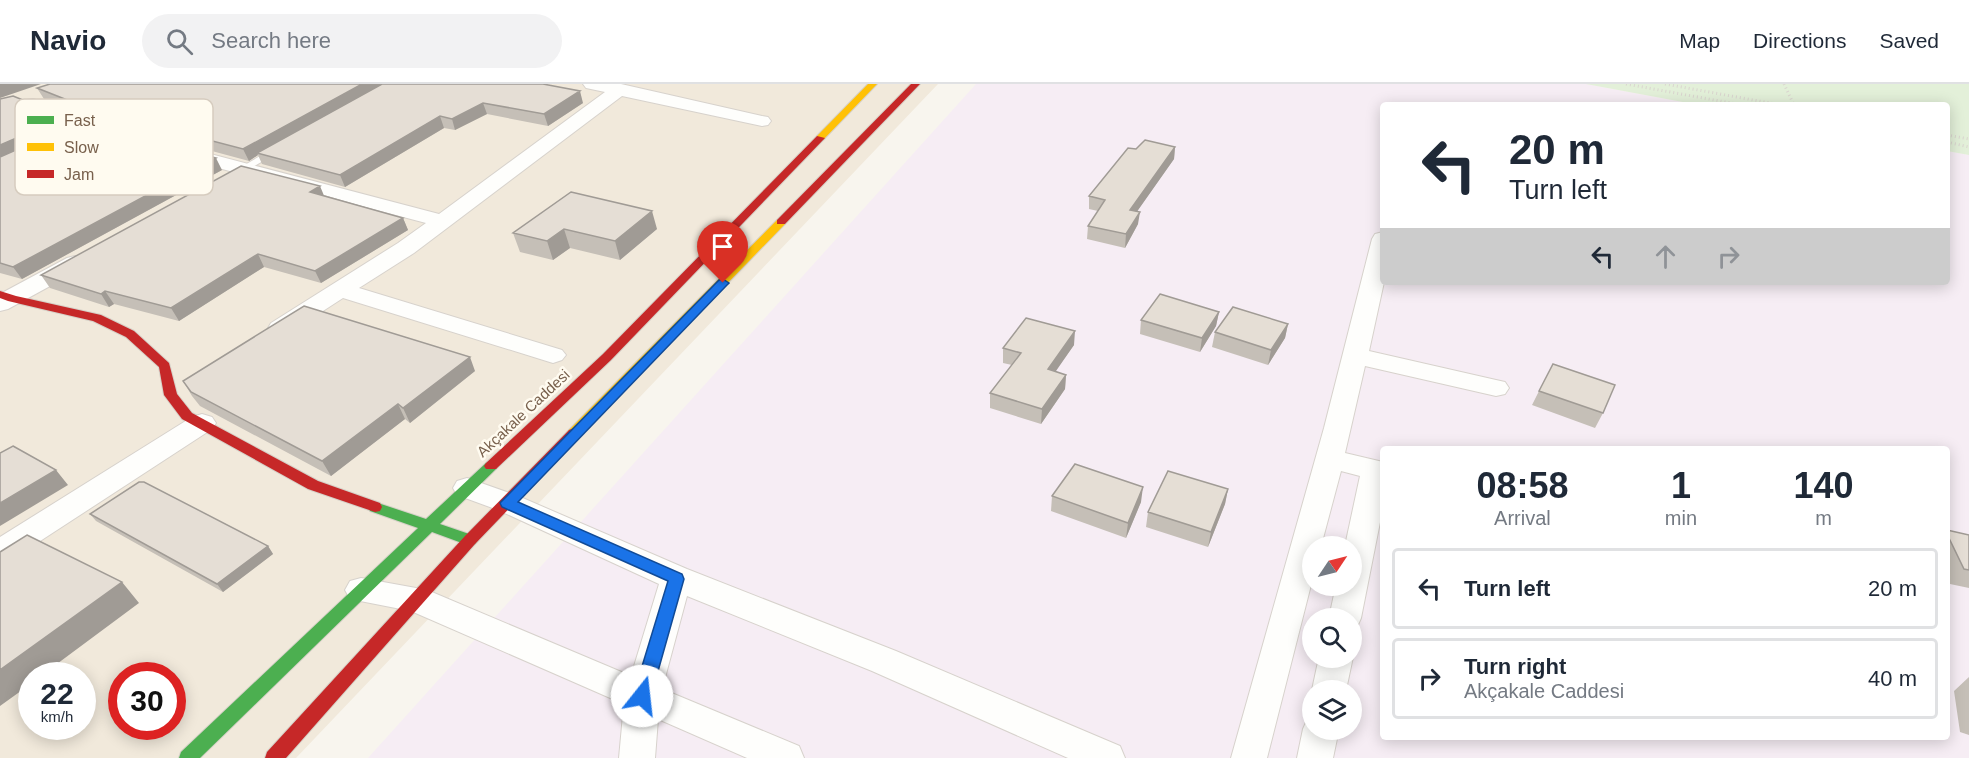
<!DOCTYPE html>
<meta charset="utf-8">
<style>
body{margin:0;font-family:Helvetica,sans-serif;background:#f2f2f3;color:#1f2937;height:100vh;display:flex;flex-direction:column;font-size:22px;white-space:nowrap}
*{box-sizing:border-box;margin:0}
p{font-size:20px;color:#747a83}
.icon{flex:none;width:33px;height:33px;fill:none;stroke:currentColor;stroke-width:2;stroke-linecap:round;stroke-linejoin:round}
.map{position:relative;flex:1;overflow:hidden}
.side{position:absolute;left:1380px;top:362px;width:570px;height:294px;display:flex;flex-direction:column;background:#fff;border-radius:6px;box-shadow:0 3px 15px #0003}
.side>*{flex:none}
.guide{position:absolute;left:1380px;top:18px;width:570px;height:183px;border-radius:6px;box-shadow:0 3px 15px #0003;background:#fff;color:#1f2937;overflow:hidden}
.needle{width:39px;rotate:55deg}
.controls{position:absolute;left:1302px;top:452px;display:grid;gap:12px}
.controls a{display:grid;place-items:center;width:60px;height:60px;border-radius:50%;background:#fff;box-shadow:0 3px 15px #0003;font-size:30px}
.speed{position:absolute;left:18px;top:578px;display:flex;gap:12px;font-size:30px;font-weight:700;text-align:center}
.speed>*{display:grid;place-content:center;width:78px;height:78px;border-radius:50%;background:#fff;box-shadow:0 3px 15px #0003;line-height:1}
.speed small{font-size:15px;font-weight:400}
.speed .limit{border:9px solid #d22;background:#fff;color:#111}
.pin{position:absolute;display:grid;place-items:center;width:51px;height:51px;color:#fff;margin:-62px -26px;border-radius:50% 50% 50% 0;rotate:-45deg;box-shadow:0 0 6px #0007}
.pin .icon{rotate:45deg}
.me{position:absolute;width:66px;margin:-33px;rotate:16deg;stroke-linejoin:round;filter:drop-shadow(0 0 4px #0008)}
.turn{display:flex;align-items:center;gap:21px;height:126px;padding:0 30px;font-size:27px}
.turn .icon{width:78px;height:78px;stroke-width:2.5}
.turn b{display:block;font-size:42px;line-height:51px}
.lanes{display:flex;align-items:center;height:57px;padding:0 30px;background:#0003;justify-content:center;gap:30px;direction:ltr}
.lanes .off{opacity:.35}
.eta{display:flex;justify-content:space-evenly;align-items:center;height:102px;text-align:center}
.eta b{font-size:36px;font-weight:700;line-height:42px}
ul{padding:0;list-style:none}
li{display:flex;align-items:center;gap:18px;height:81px;margin:0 12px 9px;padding:0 18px;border:3px solid #e0e1e3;border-radius:6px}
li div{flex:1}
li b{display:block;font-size:22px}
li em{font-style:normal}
header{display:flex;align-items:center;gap:36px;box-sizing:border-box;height:84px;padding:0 30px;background:#fff;border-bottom:2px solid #e0e1e3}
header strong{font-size:28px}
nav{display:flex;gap:33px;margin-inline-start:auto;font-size:21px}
.search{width:420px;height:54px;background:#f2f2f3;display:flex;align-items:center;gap:15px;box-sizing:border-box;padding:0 21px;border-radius:33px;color:#747a83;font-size:22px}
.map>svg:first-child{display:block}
</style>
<header>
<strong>Navio</strong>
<div class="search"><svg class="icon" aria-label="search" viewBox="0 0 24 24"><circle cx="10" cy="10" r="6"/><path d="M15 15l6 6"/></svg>Search here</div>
<nav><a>Map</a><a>Directions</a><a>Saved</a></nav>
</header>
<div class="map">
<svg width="1969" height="674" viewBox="0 0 1969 674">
<rect width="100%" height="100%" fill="#f8f5ee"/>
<!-- residential -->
<path fill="#f1e9db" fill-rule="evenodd" d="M0 0H938L296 674H0ZM32 591H82V642H32ZM122 591H172V642H122Z"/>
<!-- education -->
<path fill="#f6edf4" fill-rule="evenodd" d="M976 0H1586L1699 21H1383V198H1947V67L1969 71V674H368ZM1383 364H1947V652H1383ZM1312 462H1352V501H1312ZM1312 534H1352V573H1312ZM1312 606H1352V645H1312Z"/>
<!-- green -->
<path fill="#e3f0d9" d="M1586 0H1969V71L1947 67V21H1699Z"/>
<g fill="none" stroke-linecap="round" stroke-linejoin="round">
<defs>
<path id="lane" d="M272 65 280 67 246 87 238 85Z"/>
<path id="street" d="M583 0H621L762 32 768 33 771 37 768 41 762 42 622 12 414 169 359 204 562 266 566 271 562 276 553 279 343 214 289 249 280 251 271 249 268 244 271 239 398 159 426 139 177 73 174 69 177 65 184 63 439 130 605 8 586 4Z
M33 15 119 45 121 49 119 53C100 58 47 32 27 24L24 20 27 16Z
M1383 148 1384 198 1369 267 1496 296 1505 298 1509 304 1505 310 1496 312 1365 282 1345 369 1383 378V423L1361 534 1357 543 1352 545V534H1329L1336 501H1352V462H1345L1360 392 1341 387 1321 462H1312V497L1267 674H1231L1324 344 1372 155 1375 150Z
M75 172 83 174 86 179 83 184 8 225 0 227V210L67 174Z
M202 330 212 333 216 339 212 345 11 476 0 480V453L192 333Z
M467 394 518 412 687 485 896 567 1120 662 1125 674H1068L872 587 687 512 662 605 799 662 804 674H747L658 635 655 674H619L624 620 411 527 350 515 345 506 350 497 361 494 427 506 631 592 659 500 498 426 457 411 453 404 457 397Z
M1352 570 1353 573 1346 606H1312V608V606L1319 573H1352Z
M1312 632V645H1339L1333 674H1297L1303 645 1308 634Z"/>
<path id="fast" d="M491 377 498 382 496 385 440 440 475 452 478 456 475 460 470 462 432 448 200 674H179L181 668 418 444 370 427 368 423 370 419 375 418 426 435 486 379Z"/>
<path id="slow" d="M868 0H877L823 56H817V52Z
M781 135 785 136V140L579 352H569L567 349 569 346 777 136Z"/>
<path id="jam" d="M911 0H920L785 140H777V136Z
M817 52 825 54 611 276 496 385H486L484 382 486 379 603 270Z
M0 207 16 212 101 231 134 247 169 279 177 310 192 329 318 397 380 419 382 423 380 427 375 428 308 405 182 335 164 311 159 283 126 253 93 237 8 217 0 214Z
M574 344 579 346 581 349 579 352 475 460 286 674H265L267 668 465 452 569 346Z"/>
</defs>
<!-- lane casing -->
<use href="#lane" stroke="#d7d2cc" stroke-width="2"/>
<!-- street casing -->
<use href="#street" stroke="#d7d2cc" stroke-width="2"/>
<!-- fast casing -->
<use href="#fast" stroke="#d6d1c8" stroke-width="2"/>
<!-- slow casing -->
<use href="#slow" stroke="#d6d1c8" stroke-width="2"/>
<!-- jam casing -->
<use href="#jam" stroke="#d6d1c8" stroke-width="2"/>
<!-- path -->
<path stroke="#dad5cf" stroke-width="3" stroke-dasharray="1 3" stroke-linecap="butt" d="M1626 0 1742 21
M1665 0 1781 21
M1784 0 1794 21
M1947 51 1969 55
M1947 58 1969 63"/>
<!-- lane -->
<use href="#lane" fill="#fefefc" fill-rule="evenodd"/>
<!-- street -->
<use href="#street" fill="#fefefc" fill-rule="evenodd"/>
<!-- fast -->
<use href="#fast" fill="#4caf50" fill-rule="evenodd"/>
<!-- slow -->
<use href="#slow" fill="#ffc107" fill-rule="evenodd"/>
<!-- jam -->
<use href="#jam" fill="#c62828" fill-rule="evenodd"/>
</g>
<!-- wall -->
<path fill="#c5bfb7" d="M37 4 583 19 548 42 487 30 455 46 444 44 345 103 262 80 258 71 249 77 97 36 44 15Z
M0 15 70 42 222 86 22 195 0 189Z
M1175 63 1174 75 1137 127 1138 140 1125 164 1087 155 1088 142 1098 127 1089 125V112L1136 65Z
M571 108 657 145 620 176 570 164 553 176 520 168 513 149Z
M324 111 403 134 408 146 321 199 264 183 179 237 114 220 109 223 50 204 41 191Z
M1219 228 1216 242 1200 268 1140 250 1141 236Z
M1288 240 1285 254 1268 281 1212 263 1215 248Z
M1074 261 1055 287 1066 291 1065 305 1041 340 990 324V309L1012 281 1003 279V264Z
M475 287 410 339 405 335 331 392 200 322 192 312 183 297Z
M1539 307 1603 329 1595 344 1532 321Z
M1228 405 1225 420 1208 463 1146 443 1148 428Z
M1052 412 1141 418 1126 454 1051 427Z
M90 430 268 462 273 470 223 508 96 437Z
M1947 446 1969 451V504L1950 500 1947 493Z
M1969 593V651L1960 648 1954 607Z"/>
<!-- shaded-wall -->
<path fill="#a09b95" d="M0 0H41L0 14Z
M362 0H386L257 69 258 71 249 77 243 65Z
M580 7 583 19 548 42 544 30Z
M483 19 487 30 455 46 452 35Z
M440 32 444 44 345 103 340 91Z
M65 33 72 44 0 77V61Z
M1175 63 1174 75 1129 139 1130 126Z
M216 74 222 86 22 195 13 183Z
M320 102 325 114 310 108Z
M652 127 657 145 620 176 615 157Z
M1140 128 1138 140 1125 164 1126 150Z
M403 134 408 146 321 199 315 187Z
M564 145 570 164 553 176 547 157Z
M258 170 264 183 179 237 171 224Z
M105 207 114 220 109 223 101 210Z
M1219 228 1216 242 1200 268 1202 254Z
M1288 240 1285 254 1268 281 1271 266Z
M1075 247 1074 261 1047 300 1048 285Z
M470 273 475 287 410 339 403 324Z
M1066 291 1065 305 1041 340 1042 325Z
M398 320 405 335 331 392 322 377Z
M56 386 68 401 0 442V419Z
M1143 403 1141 418 1126 454 1128 439Z
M1228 405 1225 420 1208 463 1211 448Z
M268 462 273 470 223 508 217 500Z
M122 498 139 519 42 591H32V599L0 622V586Z"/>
<!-- building -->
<path fill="#e5ded5" stroke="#a09b95" stroke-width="1.5" d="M50 0H362L243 65 90 25 37 4Z
M382 0H543L580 7 544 30 483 19 452 35 440 32 340 91 257 69Z
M13 12 65 33 0 61V15Z
M79 38 216 74 13 183 0 179V73Z
M1145 56 1175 63 1130 126 1140 128 1126 150 1088 142 1105 116 1089 112 1128 64 1136 65Z
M241 82 320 102 310 108 403 134 315 187 258 170 171 224 105 207 101 210 41 191Z
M571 108 652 127 615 157 564 145 547 157 513 149Z
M1160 210 1219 228 1202 254 1141 236Z
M304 222 470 273 403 324 398 320 322 377 191 308 183 297Z
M1233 223 1288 240 1271 266 1215 248Z
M1026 234 1075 247 1048 285 1066 291 1042 325 990 309 1021 269 1003 264Z
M1553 280 1615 301 1603 329 1539 307Z
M13 362 56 386 0 419V369Z
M1075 380 1143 403 1128 439 1052 412Z
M1168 387 1228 405 1211 448 1148 428Z
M139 398H144L268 462 217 500 90 430Z
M1947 446 1969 451V486L1964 485 1947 450Z
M27 451 122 498 0 586V468Z"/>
<!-- route -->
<path fill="#1a73e8" stroke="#114b97" stroke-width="1.5" d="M723 195 729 199 727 201 518 418 682 490 684 495 651 612 649 617 642 619 636 617 633 612 668 497 502 423 500 419 719 196Z"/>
<g text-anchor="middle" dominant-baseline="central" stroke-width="5" stroke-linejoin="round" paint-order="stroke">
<!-- street labels -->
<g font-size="15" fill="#78604c" stroke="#fffbf0">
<text transform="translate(523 329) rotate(-43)">Akçakale Caddesi</text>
</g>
</g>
<!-- legend -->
<rect x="15" y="15" width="198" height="96" rx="9" fill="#fffbf0" stroke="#d6ccbf" stroke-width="1.5"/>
<rect x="27" y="32" width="27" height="8" fill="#4caf50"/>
<rect x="27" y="59" width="27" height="8" fill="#ffc107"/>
<rect x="27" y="86" width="27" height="8" fill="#c62828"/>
<g font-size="16" fill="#78604c">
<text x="64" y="42">Fast</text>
<text x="64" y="69">Slow</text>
<text x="64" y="96">Jam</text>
</g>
</svg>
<div class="controls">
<a><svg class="needle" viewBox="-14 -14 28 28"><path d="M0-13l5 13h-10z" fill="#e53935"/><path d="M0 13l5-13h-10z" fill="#747a83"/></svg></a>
<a><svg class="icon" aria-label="search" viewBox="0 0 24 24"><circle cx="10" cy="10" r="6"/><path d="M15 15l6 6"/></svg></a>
<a><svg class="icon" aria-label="layers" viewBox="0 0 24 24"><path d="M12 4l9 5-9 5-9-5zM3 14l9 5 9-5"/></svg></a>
</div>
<div class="speed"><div>22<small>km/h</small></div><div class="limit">30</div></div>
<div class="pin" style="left:723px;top:199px;background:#d93025"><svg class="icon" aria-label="arrive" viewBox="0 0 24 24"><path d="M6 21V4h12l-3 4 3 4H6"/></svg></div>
<svg class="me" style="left:642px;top:612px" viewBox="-20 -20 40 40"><circle r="19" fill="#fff"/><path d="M0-13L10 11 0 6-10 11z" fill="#1a73e8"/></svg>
<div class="guide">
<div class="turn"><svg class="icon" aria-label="left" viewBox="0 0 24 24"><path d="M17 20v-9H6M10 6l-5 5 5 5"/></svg><div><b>20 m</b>Turn left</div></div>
<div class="lanes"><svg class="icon" aria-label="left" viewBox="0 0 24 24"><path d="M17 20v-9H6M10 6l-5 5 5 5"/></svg><svg class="icon off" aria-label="ahead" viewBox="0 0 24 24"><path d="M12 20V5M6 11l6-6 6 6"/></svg><svg class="icon off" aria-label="right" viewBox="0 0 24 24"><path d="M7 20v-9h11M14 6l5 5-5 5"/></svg></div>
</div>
<section class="side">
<div class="eta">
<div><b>08:58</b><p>Arrival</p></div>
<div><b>1</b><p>min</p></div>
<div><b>140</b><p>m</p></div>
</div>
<ul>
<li><svg class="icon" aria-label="left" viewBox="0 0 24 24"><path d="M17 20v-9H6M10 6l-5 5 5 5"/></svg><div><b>Turn left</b></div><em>20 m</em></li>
<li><svg class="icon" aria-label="right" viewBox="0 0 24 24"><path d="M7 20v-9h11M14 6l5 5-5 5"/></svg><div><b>Turn right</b><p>Akçakale Caddesi</p></div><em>40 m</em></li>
</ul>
</section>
</div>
